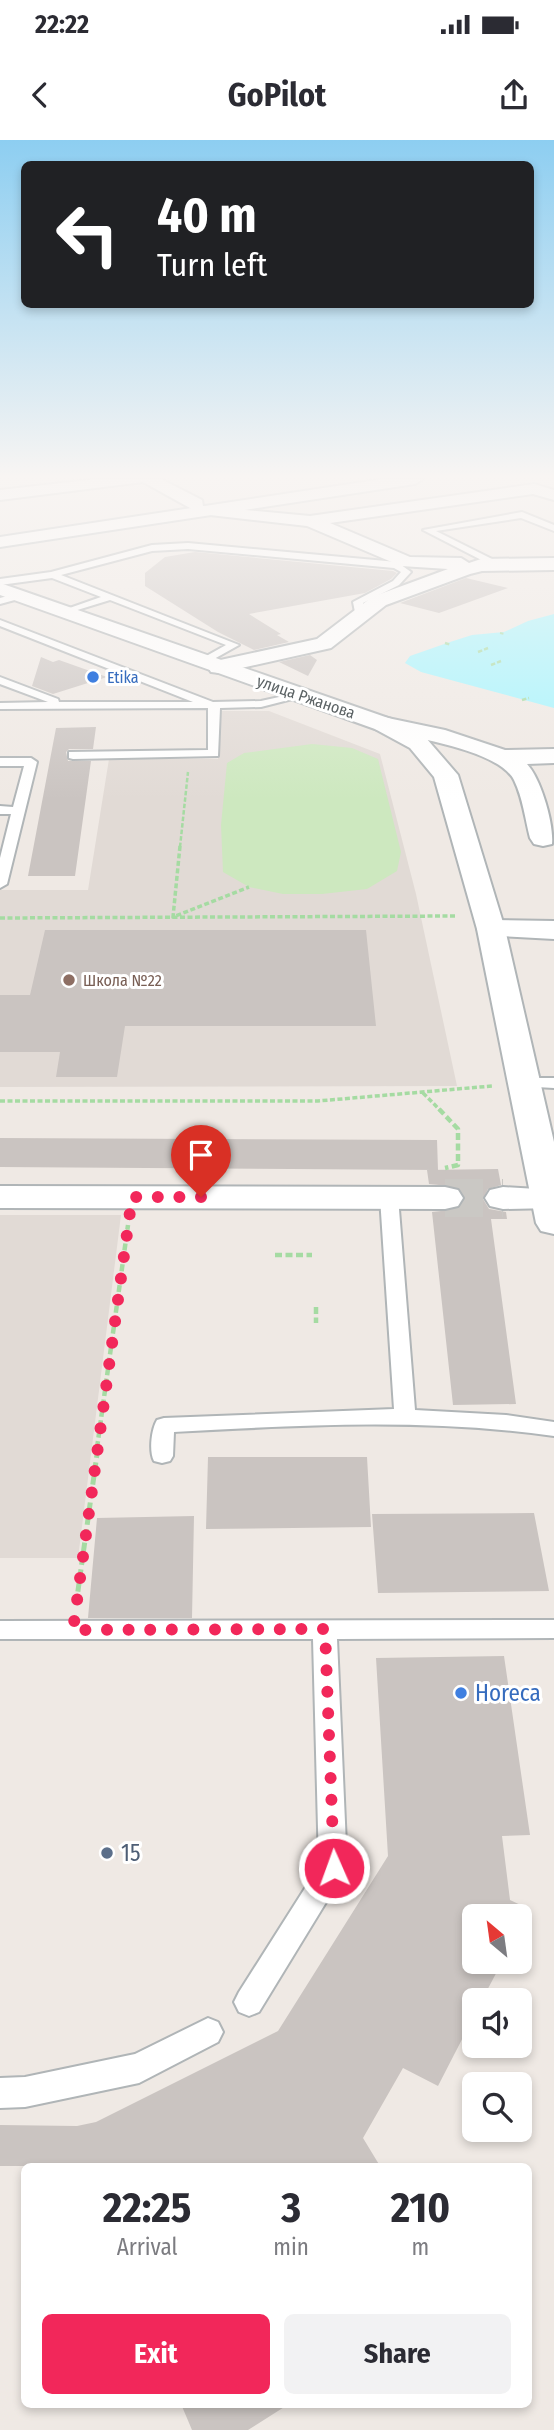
<!DOCTYPE html>
<meta charset="utf-8">
<style>
body{margin:0;font-family:"Fira Sans Condensed",sans-serif;background:#f2f2f3;color:#2b2b33;height:100vh;display:flex;flex-direction:column;font-size:26px;white-space:nowrap}
*{box-sizing:border-box;margin:0}
p{font-size:23px;color:#7c7c81}
.icon{flex:none;width:38px;height:38px;fill:none;stroke:currentColor;stroke-width:2;stroke-linecap:round;stroke-linejoin:round}
.map{position:relative;flex:1;overflow:hidden}
.panel{position:absolute;left:21px;top:2023px;width:511px;height:245px;display:flex;flex-direction:column;background:#fff;border-radius:10px;box-shadow:0 4px 10px #0003}
.panel>*{flex:none}
.banner{position:absolute;left:21px;top:21px;width:513px;height:147px;border-radius:10px;box-shadow:0 4px 10px #0003;background:#202124;color:#fff;overflow:hidden}
.needle{width:46px;rotate:331deg}
.tools{position:absolute;left:462px;top:1764px;display:grid;gap:14px}
.tools a{display:grid;place-items:center;width:70px;height:70px;border-radius:10px;background:#fff;box-shadow:0 4px 10px #0003;font-size:35px}
.pin{position:absolute;display:grid;place-items:center;width:60px;height:60px;color:#fff;margin:-72px -30px;border-radius:50% 50% 50% 0;rotate:-45deg;box-shadow:0 0 7px #0007}
.pin .icon{rotate:45deg}
.me{position:absolute;width:77px;margin:-38px;rotate:358deg;stroke-linejoin:round;filter:drop-shadow(0 0 5px #0008)}
.turn{display:flex;align-items:center;gap:24px;height:147px;padding:0 21px;font-size:32px}
.turn .icon{width:91px;height:91px;stroke-width:2.5}
.turn b{display:block;font-size:49px;line-height:60px}
.eta{display:flex;justify-content:space-evenly;align-items:center;height:119px;text-align:center}
.eta b{font-size:42px;font-weight:700;line-height:49px}
.cta{display:flex;gap:14px;margin-top:auto;padding:14px 21px}
.cta a{flex:1;height:80px;border-radius:10px;background:#f2275a;color:#fff;font-size:28px;font-weight:700;line-height:80px;text-align:center}
.cta a+a{background:#f2f2f3;color:#2b2b33}
.status{display:flex;justify-content:space-between;align-items:center;height:49px;padding:0 35px;background:#fff;direction:ltr}
.status svg{height:19px;fill:currentColor}
header{display:flex;justify-content:space-between;align-items:center;height:91px;padding:0 21px;background:#fff;font-size:32px;font-weight:700}
.map>svg:first-child{display:block}
</style>
<div class="status"><b>22:22</b><svg viewBox="0 0 49 12"><path d="M0 12V9h3v3zM5 12V6h3v6zM10 12V3h3v9zM15 12V0h3v12zM26 1h20v11H26zM47 4h2v5h-2z"/></svg></div>
<header><svg class="icon" aria-label="back" viewBox="0 0 24 24"><path d="M15 5l-7 7 7 7"/></svg>GoPilot<svg class="icon" aria-label="share" viewBox="0 0 24 24"><path d="M12 15V3M7 8l5-5 5 5M5 13v7h14v-7"/></svg></header>
<div class="map">
<svg width="554" height="2290" viewBox="0 0 554 2290">
<rect width="100%" height="100%" fill="#efe9e4"/>
<!-- education -->
<path fill="#e1dad5" d="M220 571H269L380 614 416 754 457 946 0 947V750H88L109 619H218Z
M0 1075H121L78 1418H0Z"/>
<!-- green -->
<path fill="#cde8bf" d="M312 604 352 608 378 619 401 712 397 731 367 749 322 754H283L249 747 223 732 221 685 227 623 244 613Z"/>
<!-- water -->
<path fill="#a4f5ff" d="M554 474V568L421 532 405 523 410 516 450 502 472 495 504 492 528 481Z"/>
<!-- building -->
<path fill="#cac4c1" d="M195 412 393 431 397 433 391 439 365 453 249 474 281 494 277 495 289 502 254 510 218 492 145 446V433L165 417Z
M466 438 508 448 439 473 400 463Z
M310 515 317 520 308 536 279 522Z
M41 517 53 522 59 520 107 537 53 554 32 546Z
M96 587 93 609H69L66 612 68 621H91L75 736H28L56 588Z
M45 790H366L376 886H125L117 937H56L60 912H0V855H30Z
M0 998 437 1000 438 1030 0 1027Z
M498 1029 501 1045 488 1049 483 1059 489 1069 506 1072 507 1079H491L516 1264 453 1265 432 1072 459 1069 465 1057 459 1047 429 1044 427 1030Z
M208 1317H367L371 1387 206 1389Z
M534 1373 549 1451 378 1453 372 1374Z
M194 1376 192 1478H88L97 1378Z
M504 1516 530 1695 502 1696 510 1760 529 1769 520 1788V1776H474V1822H502L482 1860H474V1876L438 1946 403 1928 363 1998 380 2026H0V1985L77 1986 96 1982 278 1891 388 1716 376 1518Z
M181 2264H289L248 2290H192Z"/>
<g fill="none" stroke-linecap="round" stroke-linejoin="round">
<!-- minor-tunnel -->
<path stroke="#cac8c4" stroke-width="38" stroke-dasharray="38 19" stroke-linecap="butt" d="M445 1058H503"/>
<defs>
<path id="service" d="M522 372 554 385V391L521 378 436 391 498 422 500 424 495 427 423 390Z
M188 403 397 422 411 432 399 445 363 463 366 477 361 480 356 477 353 462 393 441 401 432 394 428 188 409 152 411 61 435 239 505 205 524 201 523V519L226 505 110 460 61 475V471L101 457 52 438 0 445V439L51 432 152 405Z
M19 453 24 456 22 458 0 464V458Z
M0 480 213 562 261 561 302 552 308 555 261 567 220 568 218 616 73 619 69 618V612L208 610V568L0 569V563L48 562 0 544V537L58 559 59 562H193L0 486Z
M0 618H31L37 622 7 744 0 748V718L11 674H0V666L13 667 24 626H0Z
M524 938H554V948L518 946 516 943Z
M389 1052 398 1057 415 1270 506 1275 554 1282V1296C427 1278 302 1285 174 1292L173 1316 170 1321 162 1323 154 1321C149 1312 151 1290 157 1280L164 1278 394 1269 380 1057Z
M554 1480V1498L337 1499 347 1728 259 1872 249 1876 239 1872 234 1862 239 1852 319 1726 313 1499H0V1481Z
M208 1878 218 1882 223 1892 218 1902 139 1943 25 1967 0 1968V1938L25 1937 135 1914Z"/>
<path id="minor" d="M97 339H161L202 360 203 366 310 376 534 344 554 350V360L533 354 330 383 410 417 461 418 469 423 481 419 554 418V430L482 431 470 434 386 465 331 508 219 533 211 532 208 527 211 522 317 499 372 457 448 429 401 426 307 386 201 374 200 368H190L143 342 0 360V350Z
M383 577 445 590 505 610 554 609V623L527 624C541 639 554 684 552 704L543 706 534 704 530 698C525 679 523 658 514 640 498 609 408 597 375 589L372 584 375 579Z
M491 780 554 781V799L481 795 477 789 481 783Z
M0 1046 445 1047 458 1050 463 1058 458 1066 445 1069 0 1068Z
M503 1047 554 1050V1068L503 1069 490 1066 485 1058 490 1050Z"/>
<path id="tertiary" d="M0 443 391 579 426 598 458 635 505 789 554 1002V1094L541 1091 536 1083 477 789 434 637 410 608 375 589 0 455Z"/>
<path id="secondary" d="M383 339H423L415 344 0 407V397Z"/>
</defs>
<!-- service casing -->
<use href="#service" stroke="#b0b5b7" stroke-width="4"/>
<!-- minor casing -->
<use href="#minor" stroke="#b0b5b7" stroke-width="4"/>
<!-- tertiary casing -->
<use href="#tertiary" stroke="#b0b5b7" stroke-width="4"/>
<!-- secondary casing -->
<use href="#secondary" stroke="#b0b7ba" stroke-width="4"/>
<!-- path-far4 -->
<path stroke="#a5dba2" stroke-width="2" stroke-dasharray="3.5 2" stroke-linecap="butt" d="M500 493 505 494"/>
<!-- path-far3 -->
<path stroke="#a5dba2" stroke-width="2.5" stroke-dasharray="4.5 2" stroke-linecap="butt" d="M445 503 451 505
M478 512 488 508
M491 525 501 521
M522 560 529 558
M180 707 188 632"/>
<!-- path-far2 -->
<path stroke="#a5dba2" stroke-width="3.5" stroke-dasharray="5 2.5" stroke-linecap="butt" d="M180 706 173 777 249 747
M0 778 455 776
M423 953 441 971
M0 961H318L492 946"/>
<!-- path-far1 -->
<path stroke="#a5dba2" stroke-width="4.5" stroke-dasharray="7 3.5" stroke-linecap="butt" d="M439 969 458 989V1025L445 1028
M275 1115H312
M316 1167V1183
M97 1308 128 1085"/>
<!-- path -->
<path stroke="#a5dba2" stroke-width="5" stroke-dasharray="9 4.5" stroke-linecap="butt" d="M76 1465 98 1307"/>
<!-- service -->
<use href="#service" fill="#fff" fill-rule="evenodd"/>
<!-- minor -->
<use href="#minor" fill="#fff" fill-rule="evenodd"/>
<!-- tertiary -->
<use href="#tertiary" fill="#fff" fill-rule="evenodd"/>
<!-- secondary -->
<use href="#secondary" fill="#fff" fill-rule="evenodd"/>
</g>
<!-- sky -->
<linearGradient id="sky" x2="0" y2="1"><stop stop-color="#8dcef1"/><stop offset="0.51" stop-color="#f8f5f3"/><stop offset="1" stop-color="#f8f5f3" stop-opacity="0"/></linearGradient>
<rect width="554" height="660" fill="url(#sky)"/>
<g fill="none" stroke-linecap="round" stroke-linejoin="round">
<!-- route -->
<path stroke="#f2275a" stroke-width="12" stroke-dasharray="0 21.6" d="M201 1057H132L73 1490 325 1489 334 1728"/>
</g>
<!-- markers -->
<g fill="#3f7fe0" stroke="#fff" stroke-width="2.5">
<circle cx="93" cy="537" r="7"/>
<circle cx="461" cy="1553" r="7"/>
</g>
<circle fill="#8d6e63" stroke="#fff" stroke-width="2.5" cx="69" cy="840" r="7"/>
<circle fill="#5c6f8a" stroke="#fff" stroke-width="2.5" cx="107" cy="1713" r="7"/>
<g text-anchor="middle" dominant-baseline="central" stroke-width="6" stroke-linejoin="round" paint-order="stroke">
<!-- far-shop labels -->
<g font-size="16" fill="#366cbe" stroke="#fff" text-anchor="start">
<text x="107" y="537">Etika</text>
</g>
<!-- far-street labels -->
<g font-size="16" fill="#5c6365" stroke="#fff">
<text transform="translate(306 557) rotate(19)">улица Ржанова</text>
</g>
<!-- far-education labels -->
<g font-size="16" fill="#785e54" stroke="#fff" text-anchor="start">
<text x="83" y="840">Школа №22</text>
</g>
<!-- near-shop labels -->
<g font-size="23" fill="#366cbe" stroke="#fff" text-anchor="start">
<text x="475" y="1553">Horeca</text>
</g>
<!-- near-service labels -->
<g font-size="23" fill="#4e5e75" stroke="#fff" text-anchor="start">
<text x="121" y="1713">15</text>
</g>
</g>
</svg>
<div class="tools">
<a><svg class="needle" viewBox="-14 -14 28 28"><path d="M0-13l5 13h-10z" fill="#e53935"/><path d="M0 13l5-13h-10z" fill="#7c7c81"/></svg></a>
<a><svg class="icon" aria-label="sound" viewBox="0 0 24 24"><path d="M4 9h4l5-4v14l-5-4H4zM17 9q2 3 0 6"/></svg></a>
<a><svg class="icon" aria-label="search" viewBox="0 0 24 24"><circle cx="10" cy="10" r="6"/><path d="M15 15l6 6"/></svg></a>
</div>
<div class="pin" style="left:201px;top:1057px;background:#d93025"><svg class="icon" aria-label="arrive" viewBox="0 0 24 24"><path d="M6 21V4h12l-3 4 3 4H6"/></svg></div>
<svg class="me" style="left:334px;top:1728px" viewBox="-20 -20 40 40"><circle r="17" fill="#f2275a" stroke="#fff" stroke-width="3"/><path d="M0-11L8 9 0 5-8 9z" fill="#fff"/></svg>
<div class="banner">
<div class="turn"><svg class="icon" aria-label="left" viewBox="0 0 24 24"><path d="M17 20v-9H6M10 6l-5 5 5 5"/></svg><div><b>40 m</b>Turn left</div></div>
</div>
<section class="panel">
<div class="eta">
<div><b>22:25</b><p>Arrival</p></div>
<div><b>3</b><p>min</p></div>
<div><b>210</b><p>m</p></div>
</div>
<div class="cta"><a>Exit</a><a>Share</a></div>
</section>
</div>
